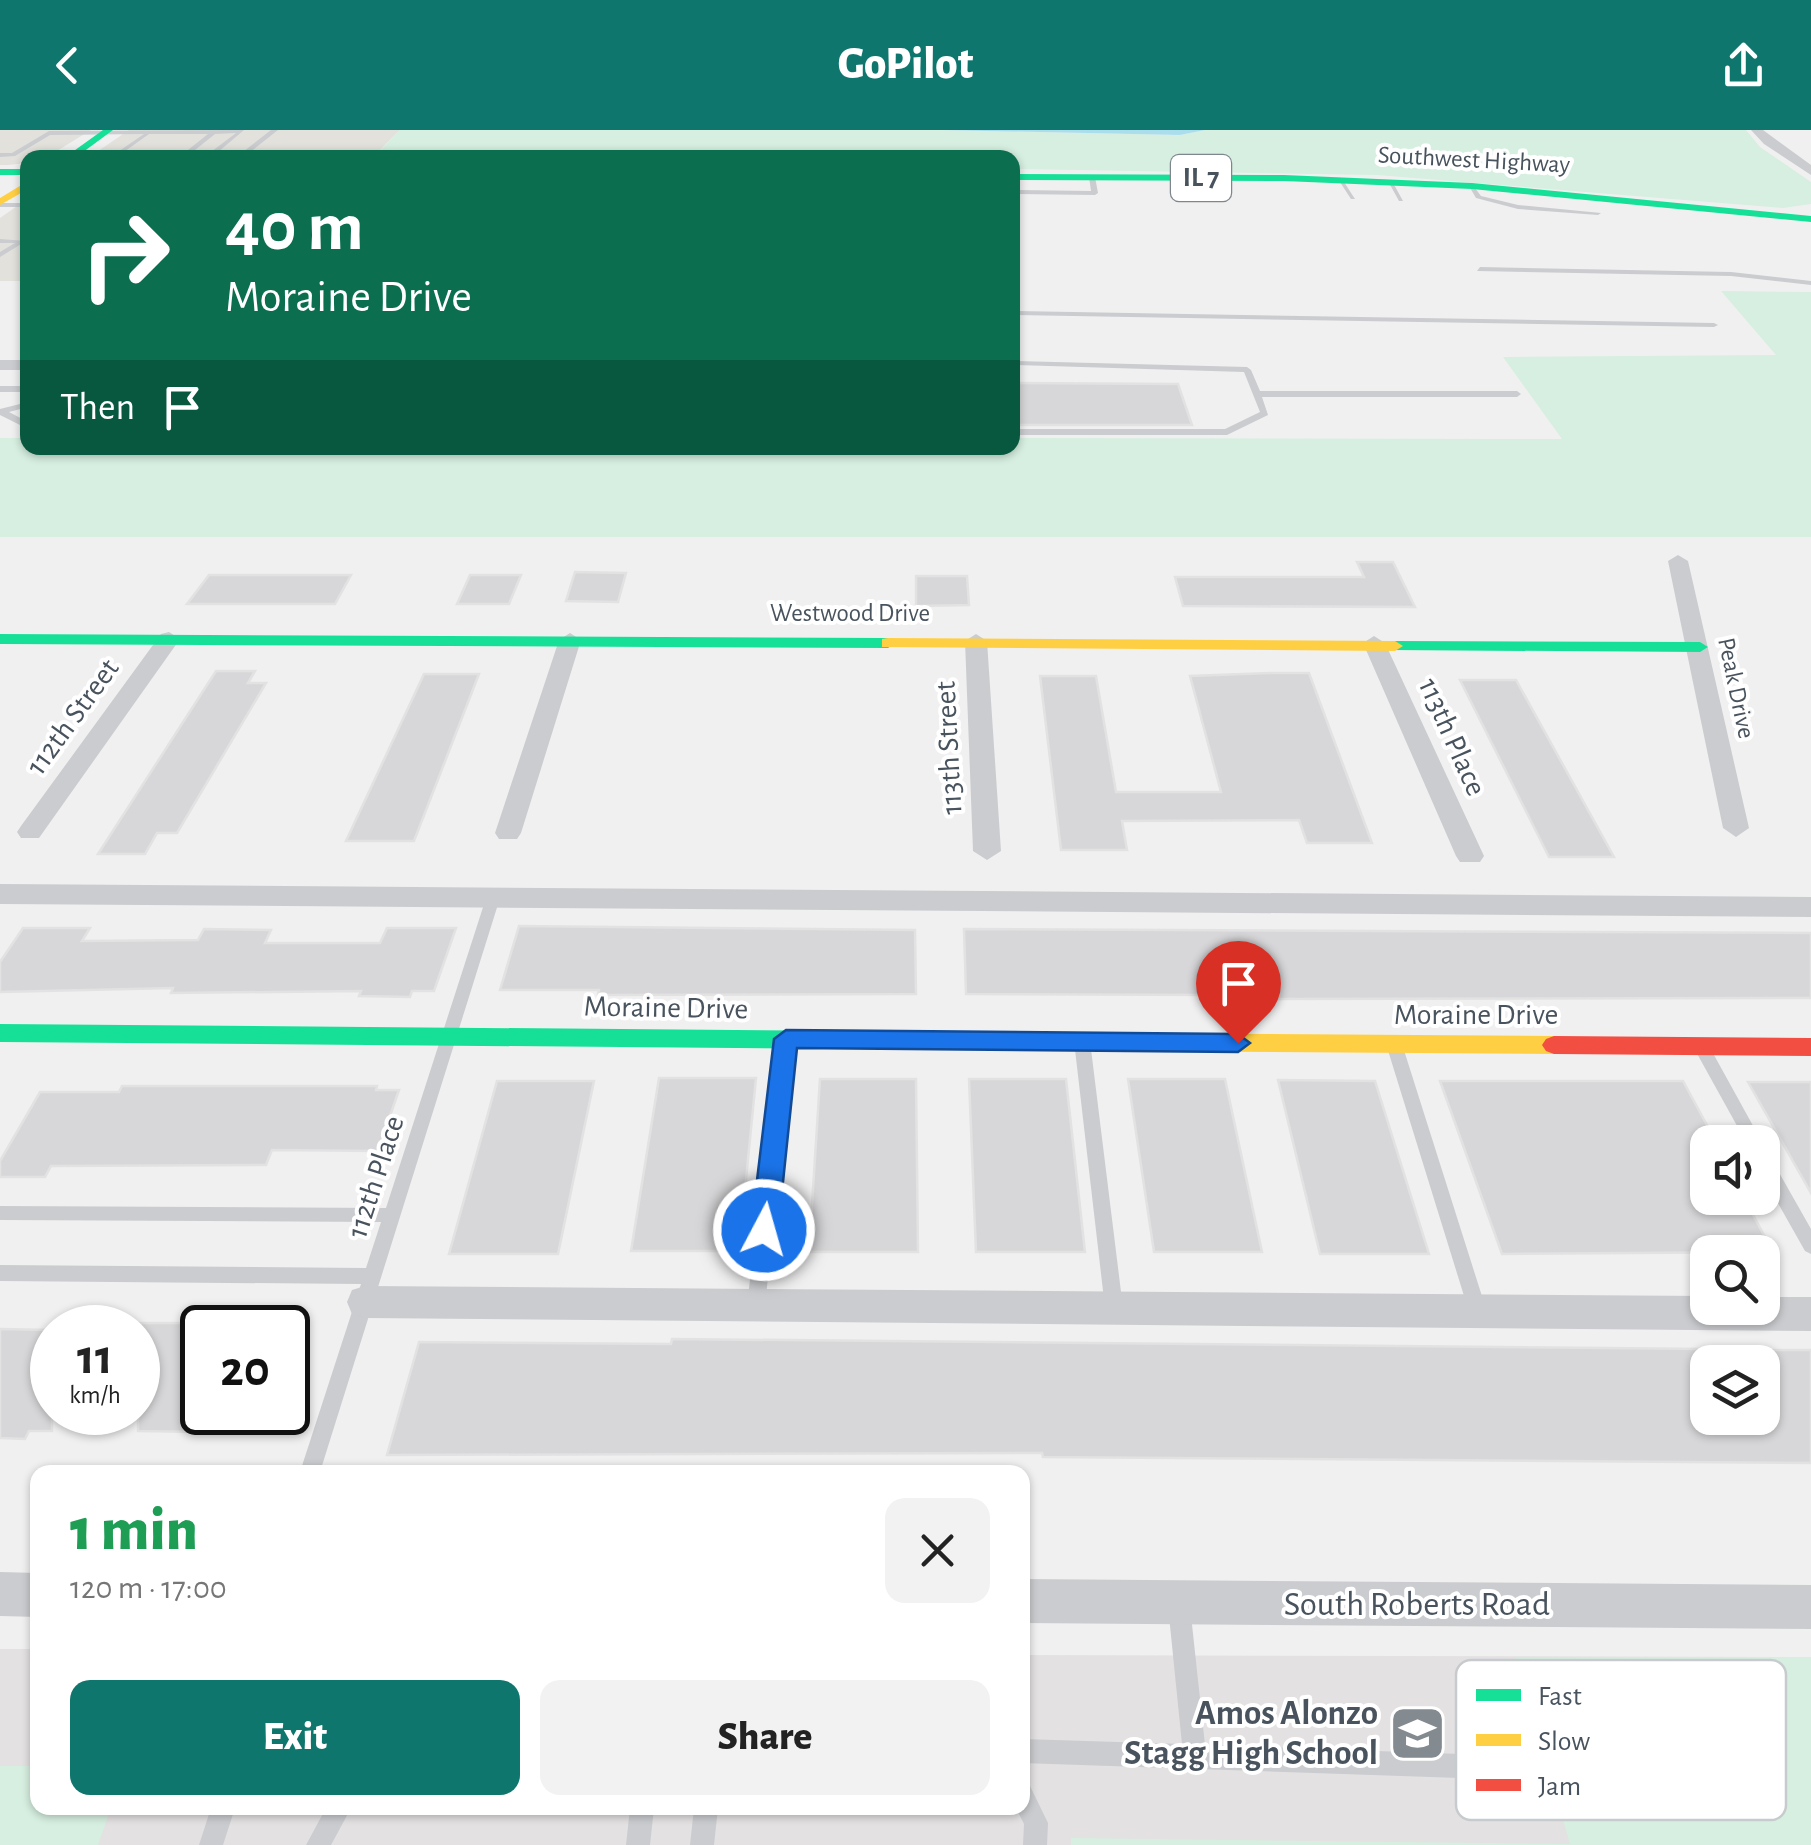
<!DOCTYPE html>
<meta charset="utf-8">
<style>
body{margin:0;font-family:"Alegreya Sans",sans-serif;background:#f2f2f2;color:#222;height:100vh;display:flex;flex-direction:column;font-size:38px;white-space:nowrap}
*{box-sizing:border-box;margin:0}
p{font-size:32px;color:#767676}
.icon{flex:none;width:55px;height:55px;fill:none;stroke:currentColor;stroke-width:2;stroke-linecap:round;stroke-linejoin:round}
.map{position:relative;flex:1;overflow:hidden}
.panel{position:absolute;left:30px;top:1335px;width:1000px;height:350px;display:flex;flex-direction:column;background:#fff;border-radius:20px;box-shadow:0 2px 8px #0004}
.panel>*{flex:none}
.banner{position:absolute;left:20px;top:20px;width:1000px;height:305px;border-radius:20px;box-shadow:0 2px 8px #0004;background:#0b6e4f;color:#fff;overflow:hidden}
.controls{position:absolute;left:1690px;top:995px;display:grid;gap:20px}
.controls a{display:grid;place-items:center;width:90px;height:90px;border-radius:20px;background:#fff;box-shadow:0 2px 8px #0004;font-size:50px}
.speed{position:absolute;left:30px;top:1175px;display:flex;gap:20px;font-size:50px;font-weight:700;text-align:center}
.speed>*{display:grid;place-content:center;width:130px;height:130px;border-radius:50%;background:#fff;box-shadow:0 2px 8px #0004;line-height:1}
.speed small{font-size:25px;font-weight:400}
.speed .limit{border:5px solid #111;border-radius:15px;background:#fff;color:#111}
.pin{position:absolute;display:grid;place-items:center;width:85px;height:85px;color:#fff;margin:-102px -42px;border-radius:50% 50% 50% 0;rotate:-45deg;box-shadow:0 0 10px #0007}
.pin .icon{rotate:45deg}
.me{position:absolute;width:110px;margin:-55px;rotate:6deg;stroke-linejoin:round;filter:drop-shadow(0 0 8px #0008)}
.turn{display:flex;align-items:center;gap:35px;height:210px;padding:0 40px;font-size:45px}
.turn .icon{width:130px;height:130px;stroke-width:2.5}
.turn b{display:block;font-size:70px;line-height:85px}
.then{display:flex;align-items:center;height:95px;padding:0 40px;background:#0003;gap:20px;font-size:38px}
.round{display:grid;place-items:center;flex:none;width:105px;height:105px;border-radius:20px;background:#f2f2f2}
.overview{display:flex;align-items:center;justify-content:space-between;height:170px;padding:0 40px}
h1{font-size:60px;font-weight:800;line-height:75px;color:#1e9e55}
.button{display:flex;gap:20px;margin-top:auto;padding:20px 40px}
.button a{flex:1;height:115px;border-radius:20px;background:#0f766e;color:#fff;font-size:40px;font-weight:800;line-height:115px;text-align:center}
.button a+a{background:#f2f2f2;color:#222}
header{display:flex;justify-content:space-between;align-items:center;height:130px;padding:0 40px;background:#0f766e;color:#fff;font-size:45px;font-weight:800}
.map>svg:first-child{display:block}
</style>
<header><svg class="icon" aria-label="back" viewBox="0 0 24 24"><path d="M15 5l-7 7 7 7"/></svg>GoPilot<svg class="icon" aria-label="share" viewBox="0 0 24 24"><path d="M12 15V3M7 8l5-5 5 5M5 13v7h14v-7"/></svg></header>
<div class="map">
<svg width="1811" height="1715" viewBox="0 0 1811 1715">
<rect width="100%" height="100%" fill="#f1f0f0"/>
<!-- commercial -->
<path fill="#e2e1dc" d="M0 0H91L47 27 28 28 27 33 8 35H0Z
M129 0H400L373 27 88 28Z
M27 69V151H0V88Z"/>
<!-- education -->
<path fill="#e3e1e2" d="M0 1519H37L38 1678H1022L1023 1525 1811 1527V1715H0Z"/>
<!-- green -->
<path fill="#d6efe0" d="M400 0H940L1180 5 1205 0H1746L1760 17 1811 52V74L1783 78 1377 45 1013 39 1012 28H373Z
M1721 161 1811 162V407H0V308H27L28 318H1012L1013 308 1562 309 1503 227 1776 225Z
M1811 1527V1715H1071V1708L1570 1714 1516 1528Z
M0 1636H37L38 1678H111L98 1715H0Z"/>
<!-- water -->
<path fill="#abdeec" d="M940 0H1205L1180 5Z"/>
<!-- building -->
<path fill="#d7d7d9" stroke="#e2e2e3" stroke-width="2.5" d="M1012 253 1178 254 1192 295H1012Z
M1357 432H1393L1415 477 1183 476 1175 447H1364Z
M575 442 626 443 618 472 566 471Z
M209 445H351L335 474H187Z
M470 445H521L509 474H457Z
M916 446H967L969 475 916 476Z
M216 541H255L248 553H266L177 703H157L145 724H98Z
M1270 543H1309L1372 713H1307L1299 690 1122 691 1127 720H1061L1040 546H1096L1116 662H1221L1190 546Z
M424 544H479L414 711H346Z
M1460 550H1516L1614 727H1549Z
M519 796 915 800 916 864 598 865 599 860H500Z
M23 798H90L82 811 198 810 204 799 271 800 265 813H380L387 798H456L434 861H412L410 867 359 866 361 861 171 863 173 858 0 862V832Z
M964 799 1811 803V868L1257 869 1254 856 1218 865 966 864Z
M659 948H756L739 1121H631Z
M820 949H916L918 1122H809Z
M969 949H1066L1085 1122H976Z
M1128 949H1225L1262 1122H1154Z
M1278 950 1375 951 1429 1124H1320Z
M497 951H594L558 1124H449Z
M1440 951H1683L1708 997V1068H1744L1773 1122 1502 1124Z
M1748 952H1811V1063Z
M122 956H377L376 960H399L378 1021 272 1020 266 1035 51 1036 45 1047H0V1031L40 962H119Z
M138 1193H202V1302L138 1301Z
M0 1199 52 1200V1301H29L25 1309 0 1308Z
M672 1209 1708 1219V1288H1762V1220H1811V1333L1043 1327 1042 1323 387 1325 419 1212 671 1214Z"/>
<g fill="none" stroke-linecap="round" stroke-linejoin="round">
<!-- lane -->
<path fill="#cacccf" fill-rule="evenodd" d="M244 0 211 28H203L236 3 215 4 185 28H178L208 4H149L121 24 160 28 112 26 144 4 50 5 15 26 0 27V23H12L49 1Z
M271 0H278L249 23 252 26 346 24 343 28H244L243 22Z
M1015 45 1018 47 1020 60 1091 61 1089 47 1092 45 1095 47 1098 63 1095 65 1017 64 1014 62 1012 46Z
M1338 49H1342L1355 69H1351Z
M1388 51H1392L1403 71H1399Z
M1472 54 1481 66 1518 75 1601 83 1598 85 1518 79 1476 68 1469 56Z
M0 73H28V77H0Z
M0 109 26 111 0 127V122L15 113H0Z
M1480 137 1731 142 1811 151V155L1731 146 1477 141Z
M1012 181 1714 193 1718 195 1714 197 1012 185Z
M1012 231 1247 237 1251 240 1260 261H1517L1521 264 1517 267H1262L1268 285 1227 305H1012V299H1225L1260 282 1244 242 1012 235Z
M0 256H28V262H0Z
M28 272V277L9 282 28 292V299L0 285V279Z
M493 763 500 768 320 1342H300L361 1154 0 1151V1135L366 1138 381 1092 0 1090V1076L386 1078 486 768Z
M786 905 792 907 794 911 765 1175 763 1181 756 1183 749 1181 747 1175 778 911 780 907Z
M1082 905 1088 907 1090 911 1123 1178 1121 1184 1114 1186 1107 1184 1105 1178 1074 911 1076 907Z
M1394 908 1400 910 1402 914 1487 1182 1485 1188 1478 1190 1471 1188 1469 1182 1386 914 1388 910Z
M1703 914 1709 916 1762 1012H1746L1695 920 1697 916Z
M1762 1021 1768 1023 1811 1099V1124L1805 1121 1762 1045Z
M1179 1465 1187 1468 1190 1476 1205 1615 1460 1624 1468 1628 1472 1636 1468 1644 1460 1648 1022 1633V1609L1182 1614 1168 1476 1171 1468Z
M1022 1652 1030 1656 1048 1693 1047 1715H1023L1024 1694 1016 1678H1022Z
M211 1678H235L223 1715H199Z
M326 1678H351L331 1715H306Z
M630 1678H654L650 1715H626Z
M694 1678H718L714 1715H690Z"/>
<!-- street -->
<path fill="#cacccf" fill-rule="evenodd" d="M1751 0H1763L1811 35V45L1764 14Z
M0 230H28V240H0Z
M1678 425 1688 431 1749 698 1736 707 1723 698 1668 431Z
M169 502 180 509 39 708H21L17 702 21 696 161 504Z
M570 503 581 510 521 703 517 709H499L495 703 559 510Z
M976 504 987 511 1001 721 987 730 973 721 965 511Z
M1374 506 1385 513 1484 726 1480 732H1460L1456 726 1363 513Z
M0 754 1811 767V787L0 774Z
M365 1156 1708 1166V1178H1762V1167H1811V1201L365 1188 352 1184 347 1172 352 1160Z
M0 1442 38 1443V1487L0 1486Z
M1022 1449 1811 1455V1499L1022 1493Z"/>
<!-- fast -->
<path fill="#16e098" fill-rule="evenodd" d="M103 0H113L75 28H64Z
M0 39H28V45H0Z
M1012 44 1284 45 1472 53 1811 86V92L1472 59 1284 51 1012 50Z
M0 504 888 508 896 513 888 518 0 514Z
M1395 511 1700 512 1708 517 1700 522 1389 520 1387 516Z
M0 894 987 902 995 905 999 911 995 917 987 920 0 912Z"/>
<!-- slow -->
<path fill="#ffcf43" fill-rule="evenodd" d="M28 51V59L0 75V68Z
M888 508 1395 511 1403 516 1395 521 882 517V509Z
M987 902 1554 906 1562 909 1566 915 1562 921 1554 924 987 920 979 917 975 911 979 905Z"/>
<!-- jam -->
<path fill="#f24e42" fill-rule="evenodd" d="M1554 906 1811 908V926L1554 924 1546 921 1542 915 1546 909Z"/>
</g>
<!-- route -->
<path fill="#1a73e8" stroke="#114b97" stroke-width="2.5" d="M786 900 1238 904 1250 913 1238 922 797 918 778 1100 774 1108H755L751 1100 774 909Z"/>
<!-- icons -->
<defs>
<symbol id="school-square" viewBox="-11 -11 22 22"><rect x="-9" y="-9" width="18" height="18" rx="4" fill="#838a90" stroke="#fff"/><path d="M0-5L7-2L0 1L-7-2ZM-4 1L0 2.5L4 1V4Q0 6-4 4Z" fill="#fff"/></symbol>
</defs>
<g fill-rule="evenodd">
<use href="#school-square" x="1386" y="1572" width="63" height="63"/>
</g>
<g text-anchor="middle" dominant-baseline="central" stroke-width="8" stroke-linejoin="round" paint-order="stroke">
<!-- far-street labels -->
<g font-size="25" fill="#48535d" stroke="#fff">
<text transform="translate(1474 30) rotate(3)">Southwest Highway</text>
<text x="850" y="483">Westwood Drive</text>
<text transform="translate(1736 558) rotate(78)">Peak Drive</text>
</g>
<!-- shield labels -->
<rect fill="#fff" stroke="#7f878e" stroke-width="2.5" x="1171" y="25" width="60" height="46" rx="8"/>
<g font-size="28" font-weight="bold" fill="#48535d">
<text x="1201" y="48">IL 7</text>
</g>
<!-- street labels -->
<g font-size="30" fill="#48535d" stroke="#fff">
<text transform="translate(73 587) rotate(-54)">112th Street</text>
<text transform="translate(1452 607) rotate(66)">113th Place</text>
<text transform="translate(949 618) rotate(-93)">113th Street</text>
<text transform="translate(666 878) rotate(1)">Moraine Drive</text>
<text x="1476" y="885">Moraine Drive</text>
<text transform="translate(376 1047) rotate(-72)">112th Place</text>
</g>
<!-- near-street labels -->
<g font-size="35" fill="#48535d" stroke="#fff">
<text x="1417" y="1474">South Roberts Road</text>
</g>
<!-- near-poi labels -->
<g font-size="35" font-weight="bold" fill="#48535d" stroke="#fff" text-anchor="end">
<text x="1378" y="1583">Amos Alonzo<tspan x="1378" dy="40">Stagg High School</tspan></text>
</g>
</g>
<!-- legend -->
<rect x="1456" y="1530" width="330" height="160" rx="15" fill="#fff" stroke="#c8cbce" stroke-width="2.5"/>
<rect x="1476" y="1559" width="45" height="12" fill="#16e098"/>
<rect x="1476" y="1604" width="45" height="12" fill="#ffcf43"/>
<rect x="1476" y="1649" width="45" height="12" fill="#f24e42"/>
<g font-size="28" fill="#48535d">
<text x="1538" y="1575">Fast</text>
<text x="1538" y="1620">Slow</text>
<text x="1538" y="1665">Jam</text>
</g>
</svg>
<div class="controls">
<a><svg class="icon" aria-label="sound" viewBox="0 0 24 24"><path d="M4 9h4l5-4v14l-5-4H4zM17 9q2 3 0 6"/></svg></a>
<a><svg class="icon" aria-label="search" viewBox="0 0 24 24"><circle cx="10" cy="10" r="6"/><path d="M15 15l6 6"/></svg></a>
<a><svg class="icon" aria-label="layers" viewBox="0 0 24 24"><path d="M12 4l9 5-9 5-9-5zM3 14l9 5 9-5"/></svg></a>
</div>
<div class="speed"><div>11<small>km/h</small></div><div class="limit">20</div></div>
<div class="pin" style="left:1238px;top:913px;background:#d93025"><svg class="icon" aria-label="arrive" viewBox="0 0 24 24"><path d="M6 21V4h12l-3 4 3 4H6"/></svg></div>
<svg class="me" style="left:764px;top:1100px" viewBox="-20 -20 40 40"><circle r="17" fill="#1a73e8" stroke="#fff" stroke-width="3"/><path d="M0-11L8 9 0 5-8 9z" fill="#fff"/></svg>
<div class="banner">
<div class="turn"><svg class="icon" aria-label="right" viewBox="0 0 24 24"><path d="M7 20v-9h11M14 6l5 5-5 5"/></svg><div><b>40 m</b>Moraine Drive</div></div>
<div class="then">Then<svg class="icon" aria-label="arrive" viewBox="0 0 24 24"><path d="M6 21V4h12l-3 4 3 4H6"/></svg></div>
</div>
<section class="panel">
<div class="overview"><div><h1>1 min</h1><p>120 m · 17:00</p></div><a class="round"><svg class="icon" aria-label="close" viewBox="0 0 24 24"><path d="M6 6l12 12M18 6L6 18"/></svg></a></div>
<div class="button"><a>Exit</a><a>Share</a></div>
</section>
</div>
